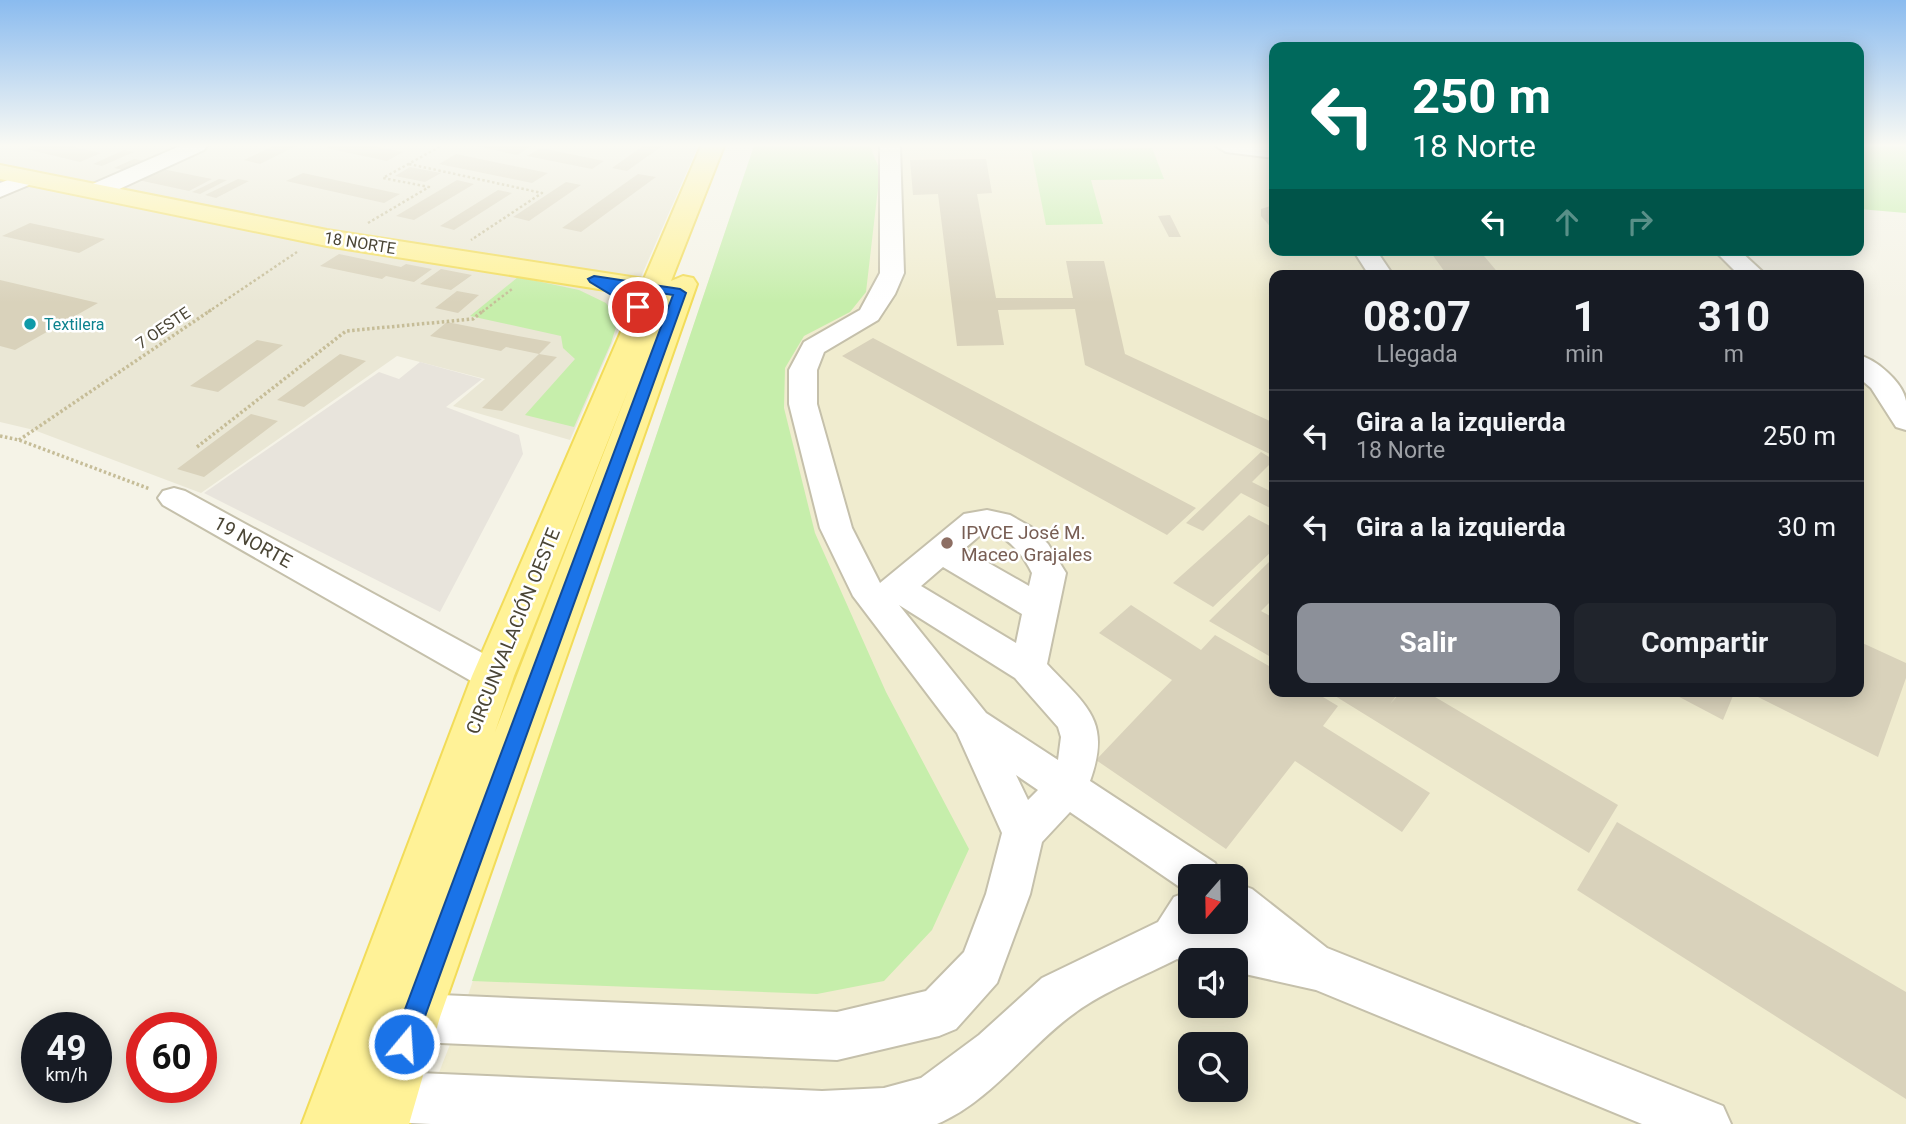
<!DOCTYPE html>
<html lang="es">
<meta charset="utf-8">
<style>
body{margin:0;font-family:Roboto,sans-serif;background:#20242c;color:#f1f3f6;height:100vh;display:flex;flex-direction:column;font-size:26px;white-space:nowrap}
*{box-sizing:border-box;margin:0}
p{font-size:23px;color:#9ea1a6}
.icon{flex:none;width:38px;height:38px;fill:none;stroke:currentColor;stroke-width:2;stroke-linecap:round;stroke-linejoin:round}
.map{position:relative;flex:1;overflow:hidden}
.panel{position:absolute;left:1269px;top:270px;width:595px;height:427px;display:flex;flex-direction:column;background:#171b24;border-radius:14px;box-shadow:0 4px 18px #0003}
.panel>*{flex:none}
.top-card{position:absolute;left:1269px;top:42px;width:595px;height:214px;border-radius:14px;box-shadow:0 4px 18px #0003;background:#00695c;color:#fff;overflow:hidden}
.needle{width:46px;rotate:200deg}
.buttons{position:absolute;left:1178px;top:864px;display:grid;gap:14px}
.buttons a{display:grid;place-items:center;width:70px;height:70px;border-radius:14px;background:#171b24;box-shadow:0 4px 18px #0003;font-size:35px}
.speed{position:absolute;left:21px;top:1012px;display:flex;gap:14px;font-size:35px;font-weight:700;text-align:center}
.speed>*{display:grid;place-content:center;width:91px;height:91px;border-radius:50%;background:#171b24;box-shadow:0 4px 18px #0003;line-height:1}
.speed small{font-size:18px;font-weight:400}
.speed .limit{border:10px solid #d22;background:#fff;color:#111}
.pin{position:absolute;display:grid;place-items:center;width:60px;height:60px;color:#fff;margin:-30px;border:4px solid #fff;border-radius:50%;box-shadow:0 2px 7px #0007}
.me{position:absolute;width:77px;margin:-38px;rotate:18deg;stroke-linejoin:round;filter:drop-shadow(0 0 5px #0008)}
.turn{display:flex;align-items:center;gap:24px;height:147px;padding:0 28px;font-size:32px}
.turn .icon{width:91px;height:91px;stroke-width:2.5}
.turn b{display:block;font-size:49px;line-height:60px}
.lanes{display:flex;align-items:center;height:66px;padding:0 28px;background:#0003;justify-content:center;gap:35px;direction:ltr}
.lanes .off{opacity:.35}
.eta{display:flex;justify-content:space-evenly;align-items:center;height:119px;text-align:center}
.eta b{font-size:42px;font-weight:700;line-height:49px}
.button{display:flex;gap:14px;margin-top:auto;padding:14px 28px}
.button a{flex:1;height:80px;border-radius:14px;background:#8c9099;color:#fff;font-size:28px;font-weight:700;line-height:80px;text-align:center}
.button a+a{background:#20242c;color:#f1f3f6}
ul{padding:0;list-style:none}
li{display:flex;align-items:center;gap:21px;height:91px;padding:0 28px;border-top:2px solid #363941}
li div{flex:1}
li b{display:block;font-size:26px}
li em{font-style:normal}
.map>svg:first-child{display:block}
</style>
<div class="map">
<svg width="1906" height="1124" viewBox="0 0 1906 1124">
<rect width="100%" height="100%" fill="#f5f3e7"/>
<!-- residential -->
<path fill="#eae7d5" d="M0 146H698L570 440 453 406 485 379 397 356 201 493 34 430 0 422Z"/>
<!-- industrial -->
<path fill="#e8e4dc" d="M420 362 482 379 446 407 519 435 523 454 440 612 204 493 379 372 399 379Z"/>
<!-- education -->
<path fill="#f0eccf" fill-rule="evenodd" d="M754 146H1274V250H1739L1767 275H1274V691H1858L1859 353 1906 394V1124H429V1098L460 1019ZM1190 877H1236V922H1190ZM1190 961H1236V1006H1190ZM1190 1045H1236V1090H1190Z"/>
<!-- green -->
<path fill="#c6eeab" d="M754 146H870L880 171 866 292 850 312 804 336 785 368 784 408 815 533 886 692 969 849 932 930 884 981 817 994 472 981Z
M1859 146H1906V213L1859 209Z
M1152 148 1164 179 1091 180 1103 224 1046 225 1031 150Z
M518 277 579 290 606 303 618 321 611 343 574 427 525 415 575 359 563 348 561 336 470 316Z"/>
<!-- building -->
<path fill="#d9d2bb" d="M34 146H69L101 153 80 162 26 149Z
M273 146H296L260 164 244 160Z
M330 146H374L403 152 387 161 326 148Z
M477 146H532L517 155Z
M643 146H662L627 171 612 168Z
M541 148 604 161 592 169 527 156Z
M124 150 134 152 102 166 93 164Z
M456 154 548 173 532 183 439 164Z
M134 159 149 162 130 171 114 168Z
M986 159 992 193 977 194 996 298H1073L1066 261H1104L1125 354 1274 423V456L1085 365 1075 309 998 310 1004 345 957 346 938 194 913 195 910 160Z
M410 167 441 173 425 182 395 176Z
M162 169 212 179 189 191 138 180Z
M303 173 400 194 384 203 286 181Z
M638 174 656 177 581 232 562 228Z
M219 179 227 180 200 194 192 192Z
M238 179 249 181 216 198 205 195Z
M457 180 474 184 414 220 396 216Z
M566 182 581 185 529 221 513 217Z
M498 190 512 193 454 230 440 226Z
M1274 205V231L1261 216V209Z
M1170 215 1181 237H1169L1158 216Z
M30 223 105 239 79 253 2 236Z
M1429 250H1479L1500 275H1447Z
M339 254 401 267 406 264 432 269 414 282 386 276 382 279 320 266Z
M441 269 472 275 451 290 420 284Z
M0 280 98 303 15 350 0 346Z
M457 291 479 295 458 313 435 308Z
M447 322 518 336 551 342 539 354 506 347 501 351 430 336Z
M873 338 1196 508 1167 535 842 356Z
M257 340 283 345 218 392 190 386Z
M340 354 366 361 304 407 277 400Z
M539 354 557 357 502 411 482 408Z
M251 414 278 421 204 477 177 469Z
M1261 452 1274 460 1252 482 1274 493V510L1241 493 1203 531 1186 523Z
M1249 515 1274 528V549L1213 607 1173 583Z
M1274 557V598L1261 611 1274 618V659L1209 621Z
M1131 605 1201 650 1215 635 1274 669V691H1313L1338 706 1323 726 1430 793 1402 832 1295 761 1226 849 1096 760 1172 680 1099 633Z
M1858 641 1906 663V678L1878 757 1746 691H1858Z
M1327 691H1400L1390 704 1402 691H1425L1618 805 1589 853Z
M1668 691H1735L1723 720Z
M1617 822 1906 992V1099L1577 890Z"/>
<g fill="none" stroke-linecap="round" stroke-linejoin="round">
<defs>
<path id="minor" d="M180 146H207L204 150 104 196H88L85 191 88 186Z
M880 146H900L904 273 895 294 878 320 824 352 817 370V404L852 528 880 583 964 514 987 510 1010 515 1031 527 1048 544 1066 573 1047 664C1086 706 1112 720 1090 781L1215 863 1222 877H1190V922L1230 927 1225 922H1236V883L1252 889 1327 948 1723 1106 1731 1124H1642L1316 990 1236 972V961L1190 962 1177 959C1146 975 1103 992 1076 1012 1029 1045 992 1101 937 1124H431L373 1121 355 1114 348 1096 355 1078 373 1071 822 1091 884 1088 921 1078 979 1035 1042 978 1158 922 1174 897 1187 892 1070 812 1042 842 1030 894 997 983 956 1029 939 1036 837 1060 394 1041 377 1034 370 1017 377 1000 394 993 837 1012 926 991 964 952 986 894 1002 833 957 733 853 596 820 528 789 404V370L804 342 860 310 880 273ZM984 532C1006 532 1023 555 1032 573L1029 586 964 549ZM943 567 1022 614 1016 643 921 586ZM899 605 1015 678 1058 727 1061 737 1058 760 986 713ZM1016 775 1038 790 1028 800Z
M1216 146H1274V158L1226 152Z
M29 172 36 174 39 178 36 182 0 197V183Z
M1353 250H1376L1393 275H1369Z
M1714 250H1739L1766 275H1739Z
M1858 355C1876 359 1903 382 1906 401 1906 410 1906 421 1906 430L1896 427 1871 388 1858 377Z
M174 488 185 491 506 666 511 676 506 686 493 690 480 686 163 505 158 498 163 491Z"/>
<path id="major" d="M701 146H724L671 281 683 276 693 278 697 284 440 1017 409 1124H302L472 676 637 295 327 246 0 179V165L327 230 644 279ZM629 388 495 732 514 676Z"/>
</defs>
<!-- minor casing -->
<use href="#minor" stroke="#c5c0ab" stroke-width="4"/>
<!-- major casing -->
<use href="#major" stroke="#f2dc59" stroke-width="4"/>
<!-- path-far1 -->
<path stroke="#c6bd98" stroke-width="2.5" stroke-dasharray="2.5 2.5" stroke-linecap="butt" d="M409 164 542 193 471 240
M368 223 429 187 383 178 441 146
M208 312 297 252
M482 312 512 289"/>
<!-- path -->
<path stroke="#c6bd98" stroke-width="3.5" stroke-dasharray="2.5 2.5" stroke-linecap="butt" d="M0 436 19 440 150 489
M19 440 211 310
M197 447 346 331 473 319 484 310"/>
<!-- minor -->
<use href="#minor" fill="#fff" fill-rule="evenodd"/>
<!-- major -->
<use href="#major" fill="#fff297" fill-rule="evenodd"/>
</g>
<!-- sky -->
<linearGradient id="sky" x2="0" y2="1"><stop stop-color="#8abbef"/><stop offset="0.48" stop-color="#fafaf4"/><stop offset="1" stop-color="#fafaf4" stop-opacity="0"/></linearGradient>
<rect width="1906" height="303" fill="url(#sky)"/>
<!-- route -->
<path fill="#1a73e8" stroke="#114b97" stroke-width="2" d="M594 276 680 289 686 293 415 1044 412 1052 404 1055 395 1052 392 1044 673 295 617 286 642 304V309L638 311 590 282 588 279Z"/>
<!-- markers -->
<circle fill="#0f9aa8" stroke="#fff" stroke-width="2.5" cx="30" cy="324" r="7"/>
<circle fill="#8d6e63" stroke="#fff" stroke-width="2.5" cx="947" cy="543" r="7"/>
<g text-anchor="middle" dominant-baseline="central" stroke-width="5" stroke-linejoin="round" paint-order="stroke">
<!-- far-street labels -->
<g font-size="16" fill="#4a4535" stroke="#fff">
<text transform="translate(360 243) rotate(9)">18 NORTE</text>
<text transform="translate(163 328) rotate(-34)">7 OESTE</text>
</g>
<!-- far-culture labels -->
<g font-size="16" fill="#0d838f" stroke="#fff" text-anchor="start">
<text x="44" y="324">Textilera</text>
</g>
<!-- education labels -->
<g font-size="19" fill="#785e54" stroke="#fff" text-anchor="start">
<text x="961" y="532">IPVCE José M.<tspan x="961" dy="22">Maceo Grajales</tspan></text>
</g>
<!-- street labels -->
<g font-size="19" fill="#4a4535" stroke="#fff">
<text transform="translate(253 542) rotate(29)">19 NORTE</text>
<text transform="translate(513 631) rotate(-68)">CIRCUNVALACIÓN OESTE</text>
</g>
</g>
</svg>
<div class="buttons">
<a><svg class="needle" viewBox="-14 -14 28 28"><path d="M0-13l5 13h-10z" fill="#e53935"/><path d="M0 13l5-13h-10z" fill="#9ea1a6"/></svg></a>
<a><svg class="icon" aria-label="sound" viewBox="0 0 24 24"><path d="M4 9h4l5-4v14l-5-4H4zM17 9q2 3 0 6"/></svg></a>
<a><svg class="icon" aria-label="search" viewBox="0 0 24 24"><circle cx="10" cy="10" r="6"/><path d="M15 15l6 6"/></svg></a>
</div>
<div class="speed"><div>49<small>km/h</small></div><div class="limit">60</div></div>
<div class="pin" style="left:638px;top:307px;background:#d93025"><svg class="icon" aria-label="arrive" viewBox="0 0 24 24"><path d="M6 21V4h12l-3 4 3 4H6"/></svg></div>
<svg class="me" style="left:404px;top:1044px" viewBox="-20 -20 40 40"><circle r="17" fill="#1a73e8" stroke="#fff" stroke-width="3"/><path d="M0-11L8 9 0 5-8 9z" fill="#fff"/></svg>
<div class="top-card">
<div class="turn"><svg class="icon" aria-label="left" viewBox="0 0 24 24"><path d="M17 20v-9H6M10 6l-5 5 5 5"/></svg><div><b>250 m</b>18 Norte</div></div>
<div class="lanes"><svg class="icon" aria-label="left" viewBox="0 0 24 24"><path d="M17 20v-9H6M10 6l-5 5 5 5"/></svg><svg class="icon off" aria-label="ahead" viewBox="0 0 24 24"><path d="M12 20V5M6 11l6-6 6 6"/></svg><svg class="icon off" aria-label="right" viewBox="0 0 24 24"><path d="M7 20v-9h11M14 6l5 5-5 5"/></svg></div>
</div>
<section class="panel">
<div class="eta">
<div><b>08:07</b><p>Llegada</p></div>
<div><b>1</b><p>min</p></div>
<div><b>310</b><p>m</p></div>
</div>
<ul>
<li><svg class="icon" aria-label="left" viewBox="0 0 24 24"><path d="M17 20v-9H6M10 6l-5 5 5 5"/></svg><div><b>Gira a la izquierda</b><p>18 Norte</p></div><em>250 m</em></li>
<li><svg class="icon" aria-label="left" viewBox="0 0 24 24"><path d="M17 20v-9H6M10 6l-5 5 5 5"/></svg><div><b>Gira a la izquierda</b></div><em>30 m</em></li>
</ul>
<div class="button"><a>Salir</a><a>Compartir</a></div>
</section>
</div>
